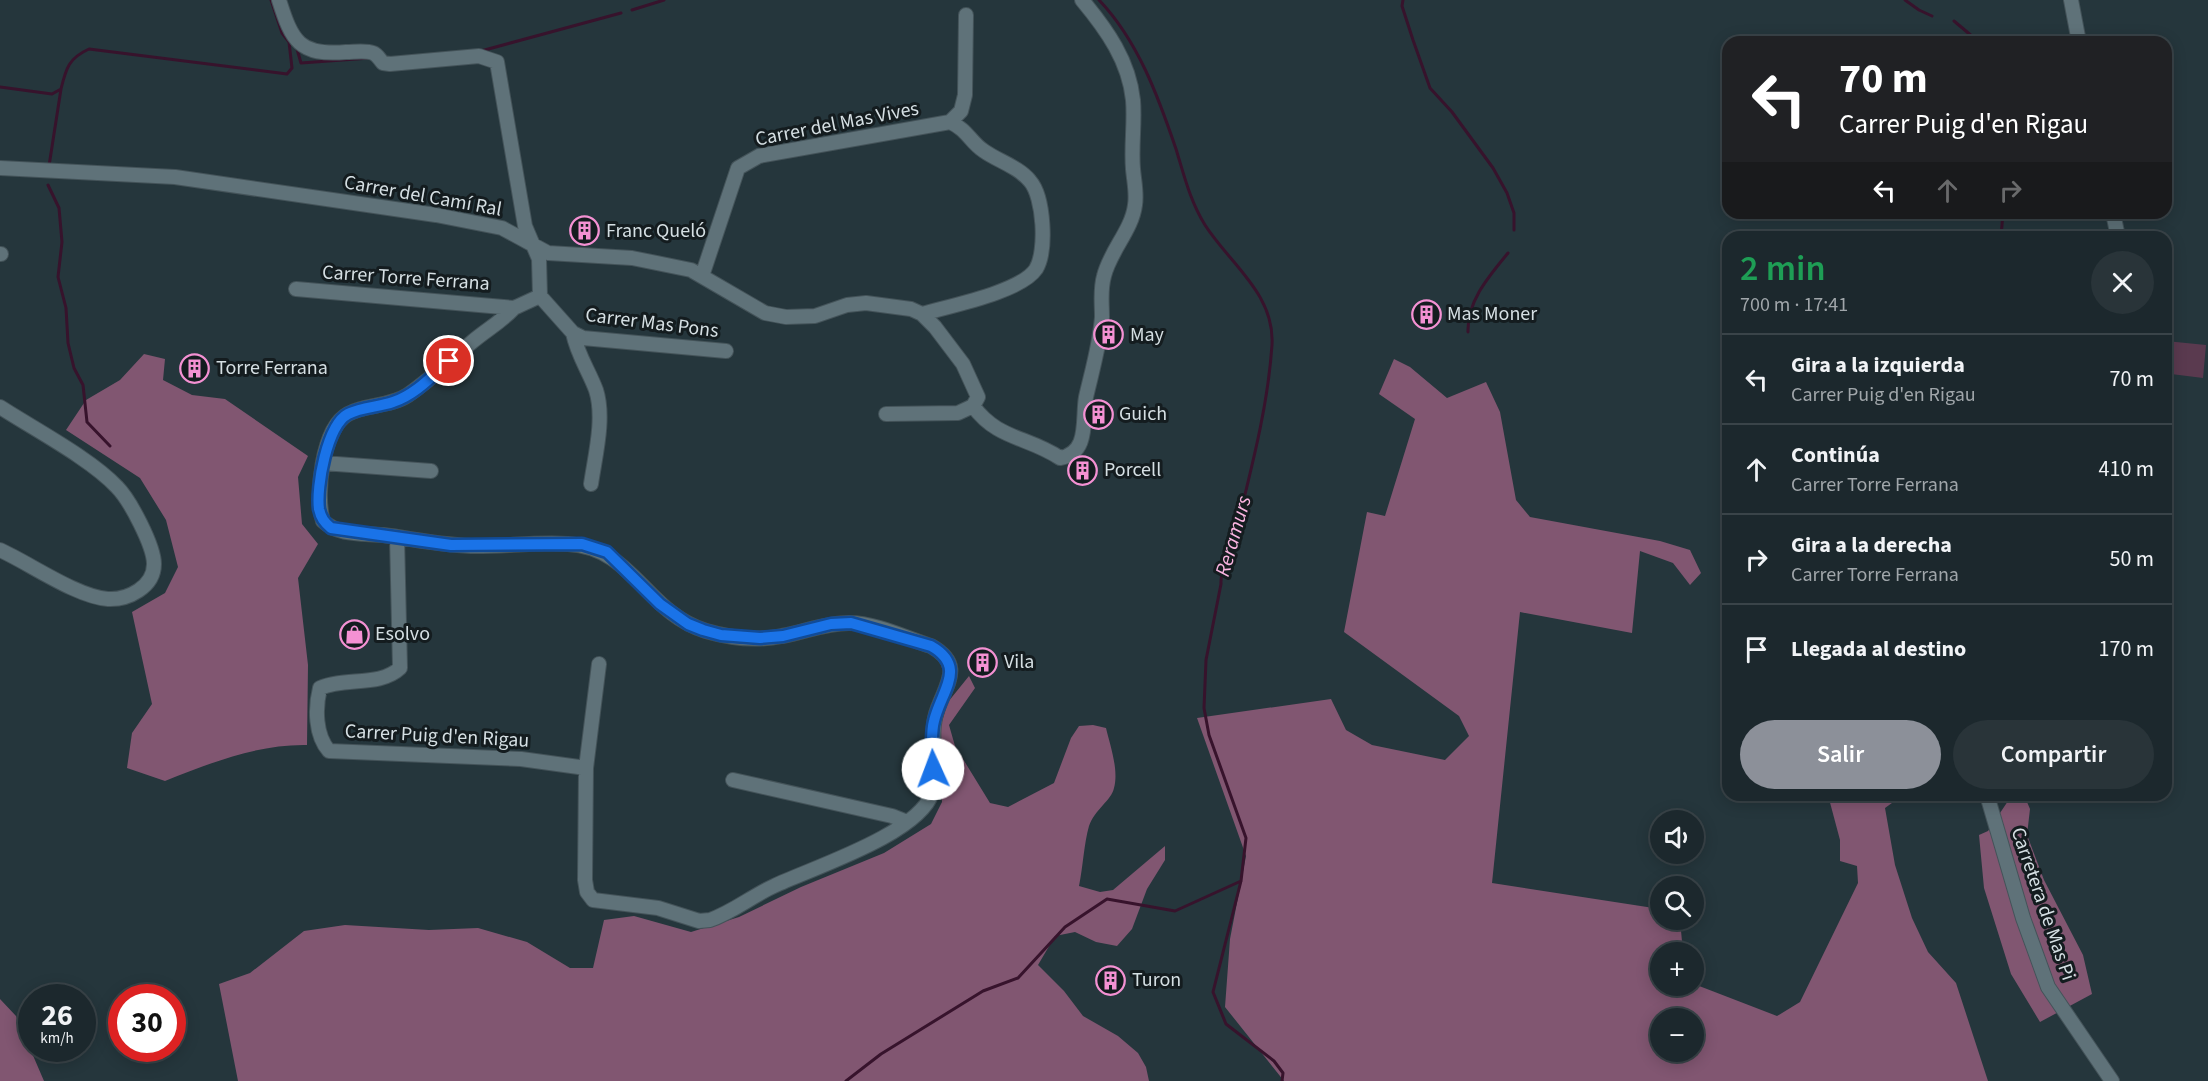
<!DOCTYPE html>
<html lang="es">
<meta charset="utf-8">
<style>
body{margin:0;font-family:"Source Sans 3",sans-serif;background:#293439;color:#f1f3f6;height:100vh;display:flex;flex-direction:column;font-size:22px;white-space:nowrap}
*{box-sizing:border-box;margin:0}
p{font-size:20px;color:#a0a6aa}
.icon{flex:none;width:33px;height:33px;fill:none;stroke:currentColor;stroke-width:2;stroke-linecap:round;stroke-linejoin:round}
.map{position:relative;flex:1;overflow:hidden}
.panel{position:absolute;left:1722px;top:231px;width:450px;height:570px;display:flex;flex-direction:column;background:#1c282d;border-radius:18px;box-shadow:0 3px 15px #0003,0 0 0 2px #3a4449}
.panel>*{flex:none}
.guide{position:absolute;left:1722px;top:36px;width:450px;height:183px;border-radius:18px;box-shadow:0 3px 15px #0003,0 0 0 2px #3a4449;background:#202124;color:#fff;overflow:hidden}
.fabs{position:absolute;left:1650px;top:810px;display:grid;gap:12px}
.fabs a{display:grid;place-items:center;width:54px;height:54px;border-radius:50%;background:#1c282d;box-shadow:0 3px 15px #0003,0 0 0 2px #3a4449;font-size:30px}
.speed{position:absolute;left:18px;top:984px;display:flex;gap:12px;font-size:30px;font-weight:700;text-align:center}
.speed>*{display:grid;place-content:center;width:78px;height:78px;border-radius:50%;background:#1c282d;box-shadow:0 3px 15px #0003,0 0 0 2px #3a4449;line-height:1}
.speed small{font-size:15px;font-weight:400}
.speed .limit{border:9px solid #d22;background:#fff;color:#111}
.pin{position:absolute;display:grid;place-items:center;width:51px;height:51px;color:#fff;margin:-26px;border:3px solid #fff;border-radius:50%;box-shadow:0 2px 6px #0007}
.me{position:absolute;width:66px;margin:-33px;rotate:358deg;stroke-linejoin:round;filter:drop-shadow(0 0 4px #0008)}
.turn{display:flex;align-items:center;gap:21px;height:126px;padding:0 18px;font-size:27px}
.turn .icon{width:78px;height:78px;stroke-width:2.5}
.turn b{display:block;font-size:42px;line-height:51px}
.lanes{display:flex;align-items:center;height:57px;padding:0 18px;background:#0003;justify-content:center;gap:30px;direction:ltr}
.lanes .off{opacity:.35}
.round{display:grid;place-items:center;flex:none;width:63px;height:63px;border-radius:32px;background:#293439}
.summary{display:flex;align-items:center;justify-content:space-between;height:102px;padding:0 18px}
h1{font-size:36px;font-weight:600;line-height:45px;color:#1e9e55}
.cta{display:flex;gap:12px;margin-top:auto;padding:12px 18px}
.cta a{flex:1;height:69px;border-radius:36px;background:#8c9099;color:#fff;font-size:24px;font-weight:600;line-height:69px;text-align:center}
.cta a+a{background:#293439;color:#f1f3f6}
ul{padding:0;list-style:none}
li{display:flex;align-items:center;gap:18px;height:90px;padding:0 18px;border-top:2px solid #3a4449}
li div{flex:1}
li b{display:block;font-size:22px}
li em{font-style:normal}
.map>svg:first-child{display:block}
</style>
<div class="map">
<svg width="2208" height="1081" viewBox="0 0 2208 1081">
<rect width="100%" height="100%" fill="#25363c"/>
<!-- green -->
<path fill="#5a3a4f" d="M2166 341 2206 345 2203 378 2171 374 2170 377H2166Z"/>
<!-- forest -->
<path fill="#815671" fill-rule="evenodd" d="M144 354 165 359 163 380 192 395 225 399 308 456 298 477 302 524 318 544 298 578 308 665 307 745C258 744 210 763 165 781L127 768 132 733 152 704 132 612 165 593 178 567 166 520 140 478 66 430 86 400 120 380Z
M1394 359 1410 367 1447 398 1486 382 1500 412 1516 500 1530 517 1660 541 1690 550 1701 573 1690 585 1673 563 1640 551 1632 633 1520 612 1492 883 1660 909V920H1680L1683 952H1660V986L1694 984 1777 1016 1800 1002 1858 883 1857 866 1840 861V840L1828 795H1903L1885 808 1895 865 1912 918 1928 952 1956 983 1988 1081H1284L1225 1007 1230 939 1246 856 1197 718 1331 699 1346 730 1372 745 1445 760 1469 736 1459 716 1344 632 1367 512 1385 516 1415 419 1379 394ZM1660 1018H1694V1052H1660Z
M969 676 975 688 949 725 955 746 990 803 1008 807 1054 783 1071 738 1079 726 1093 725 1106 728C1110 745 1119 770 1114 788 1111 801 1095 809 1089 826 1084 843 1083 867 1079 886L1100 892 1113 890 1165 846V860L1147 889 1132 929 1117 946 1096 942 1075 932 1055 936 1038 965 1064 991 1083 1016 1118 1036 1138 1053 1146 1067 1149 1081H238L219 984 250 973 304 931 345 925 429 930 478 928 527 942 570 968H593L604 920 634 916 691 932 739 917 801 887 884 853 931 824 942 802 939 731 948 702Z
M2012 795H2024L2030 809 2027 835 2044 880 2083 955 2092 994 2040 1022 2011 974 1984 888 1979 835 1988 831Z
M0 999 16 1016 44 1081H0Z"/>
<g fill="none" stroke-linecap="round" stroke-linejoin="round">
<!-- stream -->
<path stroke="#37132c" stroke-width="3" d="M1099 0C1138 41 1158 96 1176 149 1184 175 1190 201 1205 225 1230 264 1275 294 1272 345 1268 404 1253 462 1239 519 1234 541 1220 563 1221 584L1206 660 1204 708 1209 735 1246 838 1241 881 1213 992 1226 1024 1274 1061 1283 1073 1282 1081
M1403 0 1402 6 1413 40 1430 88 1452 112 1493 168 1507 193 1514 213V230
M1905 0 1919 10 1932 16
M632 10 664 0
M1954 21 1979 42
M297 49 301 63 370 58
M481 51 621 13
M0 87 52 94 61 89C66 68 69 58 89 49L287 74 292 68 289 42 282 33 271 0
M49 166 61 89
M48 185 59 208 62 242 58 277 66 308 68 343 74 368 83 385 87 422 110 446
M2001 237 2003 213
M1468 332C1467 301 1489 276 1508 253
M846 1081 881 1054 983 991 1018 978 1065 927 1107 899 1175 911 1241 881"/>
<defs>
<path id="minor" d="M279 0C292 41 299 56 346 52 354 52 366 50 373 53 378 55 379 59 383 63L390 64 479 56 497 62 525 226 539 259 540 296 514 308 296 289
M2071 0 2079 42
M950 122 961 111 965 95 966 15
M0 168 175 177 436 215 502 228 548 253 632 258 691 270 765 313 786 317 815 316 847 305 866 303 911 309 922 314 935 327 963 364 978 397 973 406C998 440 1027 436 1060 458 1090 453 1082 419 1086 397 1092 371 1100 344 1102 317 1102 302 1100 290 1104 276 1110 251 1132 230 1135 205 1137 193 1134 181 1133 169 1131 146 1135 123 1133 100 1129 61 1107 30 1082 0
M2113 213 2118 237
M0 254H1
M702 276 738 168 759 156 950 122C968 130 970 142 984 151 998 161 1019 167 1030 181 1044 197 1047 251 1036 269 1021 292 949 306 922 314
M540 296 573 333 583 338 726 351
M573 333C577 354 589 371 596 390 605 418 595 456 591 484
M0 407C34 429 91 459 117 487 130 500 154 546 154 564 154 587 128 600 108 599 77 597 29 563 0 550
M886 414 958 413 973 406
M323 463 431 471
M397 537 400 668C380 687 345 677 320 688 315 708 315 735 329 751L521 759 586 768 585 880 587 892 593 900 658 908 699 921 710 920C733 912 752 896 774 886 812 868 919 834 932 793 940 765 927 736 938 708 948 681 963 664 931 646 906 638 876 623 849 623 825 623 805 632 782 636 757 641 730 638 706 631 646 613 633 547 568 544 538 542 507 546 477 546 445 546 414 539 383 535 362 533 339 536 323 521 315 496 322 428 348 414 366 404 390 407 408 395 431 379 451 360 472 342 486 330 501 322 514 308
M586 768 599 664
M733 780 892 816 907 822
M1987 795 2023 918 2048 987 2112 1081"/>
</defs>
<!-- minor casing -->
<use href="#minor" stroke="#445359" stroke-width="16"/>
<!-- minor -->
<use href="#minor" stroke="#5f7279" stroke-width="14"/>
</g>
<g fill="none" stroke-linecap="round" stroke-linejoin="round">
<defs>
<path id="route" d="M449 361C432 376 415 395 393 402 379 407 361 407 348 414 327 425 316 487 319 509 321 518 324 522 331 528L451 545 582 544 607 552 660 604 688 624 703 630 721 635 760 638 783 636 831 624 851 623 931 646C968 667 941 691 934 721 930 736 933 753 933 769"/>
</defs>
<!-- route casing -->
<use href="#route" stroke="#114b97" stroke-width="15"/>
<!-- route -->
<use href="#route" stroke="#1a73e8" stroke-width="10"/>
</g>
<!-- icons -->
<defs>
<symbol id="building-ring" viewBox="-11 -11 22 22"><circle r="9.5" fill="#141c1f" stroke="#f491d3" stroke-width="1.5"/><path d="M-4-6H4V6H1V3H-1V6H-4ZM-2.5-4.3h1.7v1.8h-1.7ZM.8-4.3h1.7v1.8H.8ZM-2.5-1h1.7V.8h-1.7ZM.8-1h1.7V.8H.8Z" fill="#f491d3"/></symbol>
<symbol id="shop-ring" viewBox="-11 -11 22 22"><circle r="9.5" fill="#141c1f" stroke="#f491d3" stroke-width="1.5"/><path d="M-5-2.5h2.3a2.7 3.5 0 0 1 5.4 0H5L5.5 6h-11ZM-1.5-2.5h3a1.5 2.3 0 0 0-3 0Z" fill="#f491d3"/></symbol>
</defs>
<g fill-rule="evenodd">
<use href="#building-ring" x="568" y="214" width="33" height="33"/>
<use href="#building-ring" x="1410" y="298" width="33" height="33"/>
<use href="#building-ring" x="1092" y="318" width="33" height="33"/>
<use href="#building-ring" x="178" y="352" width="33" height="33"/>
<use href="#building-ring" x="1082" y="398" width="33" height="33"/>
<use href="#building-ring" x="1066" y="454" width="33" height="33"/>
<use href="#shop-ring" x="338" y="618" width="33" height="33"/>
<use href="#building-ring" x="966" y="646" width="33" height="33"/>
<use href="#building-ring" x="1094" y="964" width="33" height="33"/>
</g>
<g text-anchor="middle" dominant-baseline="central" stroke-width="6" stroke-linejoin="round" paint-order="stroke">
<!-- street labels -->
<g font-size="20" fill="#d5dfe3" stroke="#141c1f">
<text transform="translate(837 124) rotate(-11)">Carrer del Mas Vives</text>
<text transform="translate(423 196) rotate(10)">Carrer del Camí Ral</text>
<text transform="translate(406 278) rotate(4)">Carrer Torre Ferrana</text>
<text transform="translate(652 323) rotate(7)">Carrer Mas Pons</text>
<text transform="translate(437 736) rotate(3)">Carrer Puig d'en Rigau</text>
<text transform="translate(2043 904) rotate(71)">Carretera de Mas Pi</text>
</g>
<!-- poi labels -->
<g font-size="20" fill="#d5dfe3" stroke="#141c1f" text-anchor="start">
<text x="606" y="231">Franc Queló</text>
<text x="1447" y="314">Mas Moner</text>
<text x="1130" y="335">May</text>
<text x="216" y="368">Torre Ferrana</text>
<text x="1119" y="414">Guich</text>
<text x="1104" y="470">Porcell</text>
<text x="375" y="634">Esolvo</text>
<text x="1004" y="662">Vila</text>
<text x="1132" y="980">Turon</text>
</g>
<!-- water labels -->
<g font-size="21" font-style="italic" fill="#fbb5e1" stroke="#141c1f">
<text transform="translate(1233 536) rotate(-74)">Reramurs</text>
</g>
</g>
</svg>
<div class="fabs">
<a><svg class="icon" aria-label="sound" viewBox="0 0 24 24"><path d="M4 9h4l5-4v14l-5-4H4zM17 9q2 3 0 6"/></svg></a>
<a><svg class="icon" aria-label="search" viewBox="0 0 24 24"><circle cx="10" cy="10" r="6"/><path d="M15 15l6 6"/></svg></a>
<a>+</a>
<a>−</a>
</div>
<div class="speed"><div>26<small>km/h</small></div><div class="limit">30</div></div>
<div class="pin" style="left:449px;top:361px;background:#d93025"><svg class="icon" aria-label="arrive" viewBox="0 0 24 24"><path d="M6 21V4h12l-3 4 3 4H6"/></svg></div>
<svg class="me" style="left:933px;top:769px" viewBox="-20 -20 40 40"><circle r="19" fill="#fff"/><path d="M0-13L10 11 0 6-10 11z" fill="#1a73e8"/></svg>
<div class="guide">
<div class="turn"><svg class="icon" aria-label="left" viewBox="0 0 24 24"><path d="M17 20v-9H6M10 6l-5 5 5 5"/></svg><div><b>70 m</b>Carrer Puig d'en Rigau</div></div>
<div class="lanes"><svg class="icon" aria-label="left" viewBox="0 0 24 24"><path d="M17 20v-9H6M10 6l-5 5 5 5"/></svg><svg class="icon off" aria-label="ahead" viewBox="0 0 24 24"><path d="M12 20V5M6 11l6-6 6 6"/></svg><svg class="icon off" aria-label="right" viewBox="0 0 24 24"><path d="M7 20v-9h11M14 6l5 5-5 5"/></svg></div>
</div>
<section class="panel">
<div class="summary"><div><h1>2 min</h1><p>700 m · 17:41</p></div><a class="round"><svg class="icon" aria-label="close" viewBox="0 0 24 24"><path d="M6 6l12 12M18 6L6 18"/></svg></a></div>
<ul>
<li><svg class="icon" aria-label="left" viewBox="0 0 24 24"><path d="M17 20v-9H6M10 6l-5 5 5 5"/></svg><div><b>Gira a la izquierda</b><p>Carrer Puig d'en Rigau</p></div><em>70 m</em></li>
<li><svg class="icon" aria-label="ahead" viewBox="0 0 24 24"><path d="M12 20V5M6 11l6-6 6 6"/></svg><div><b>Continúa</b><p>Carrer Torre Ferrana</p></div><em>410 m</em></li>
<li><svg class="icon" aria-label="right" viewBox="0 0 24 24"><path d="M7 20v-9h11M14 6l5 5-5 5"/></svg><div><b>Gira a la derecha</b><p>Carrer Torre Ferrana</p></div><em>50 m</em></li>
<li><svg class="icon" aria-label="arrive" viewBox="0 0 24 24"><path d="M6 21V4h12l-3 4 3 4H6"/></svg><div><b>Llegada al destino</b></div><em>170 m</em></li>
</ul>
<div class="cta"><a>Salir</a><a>Compartir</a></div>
</section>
</div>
